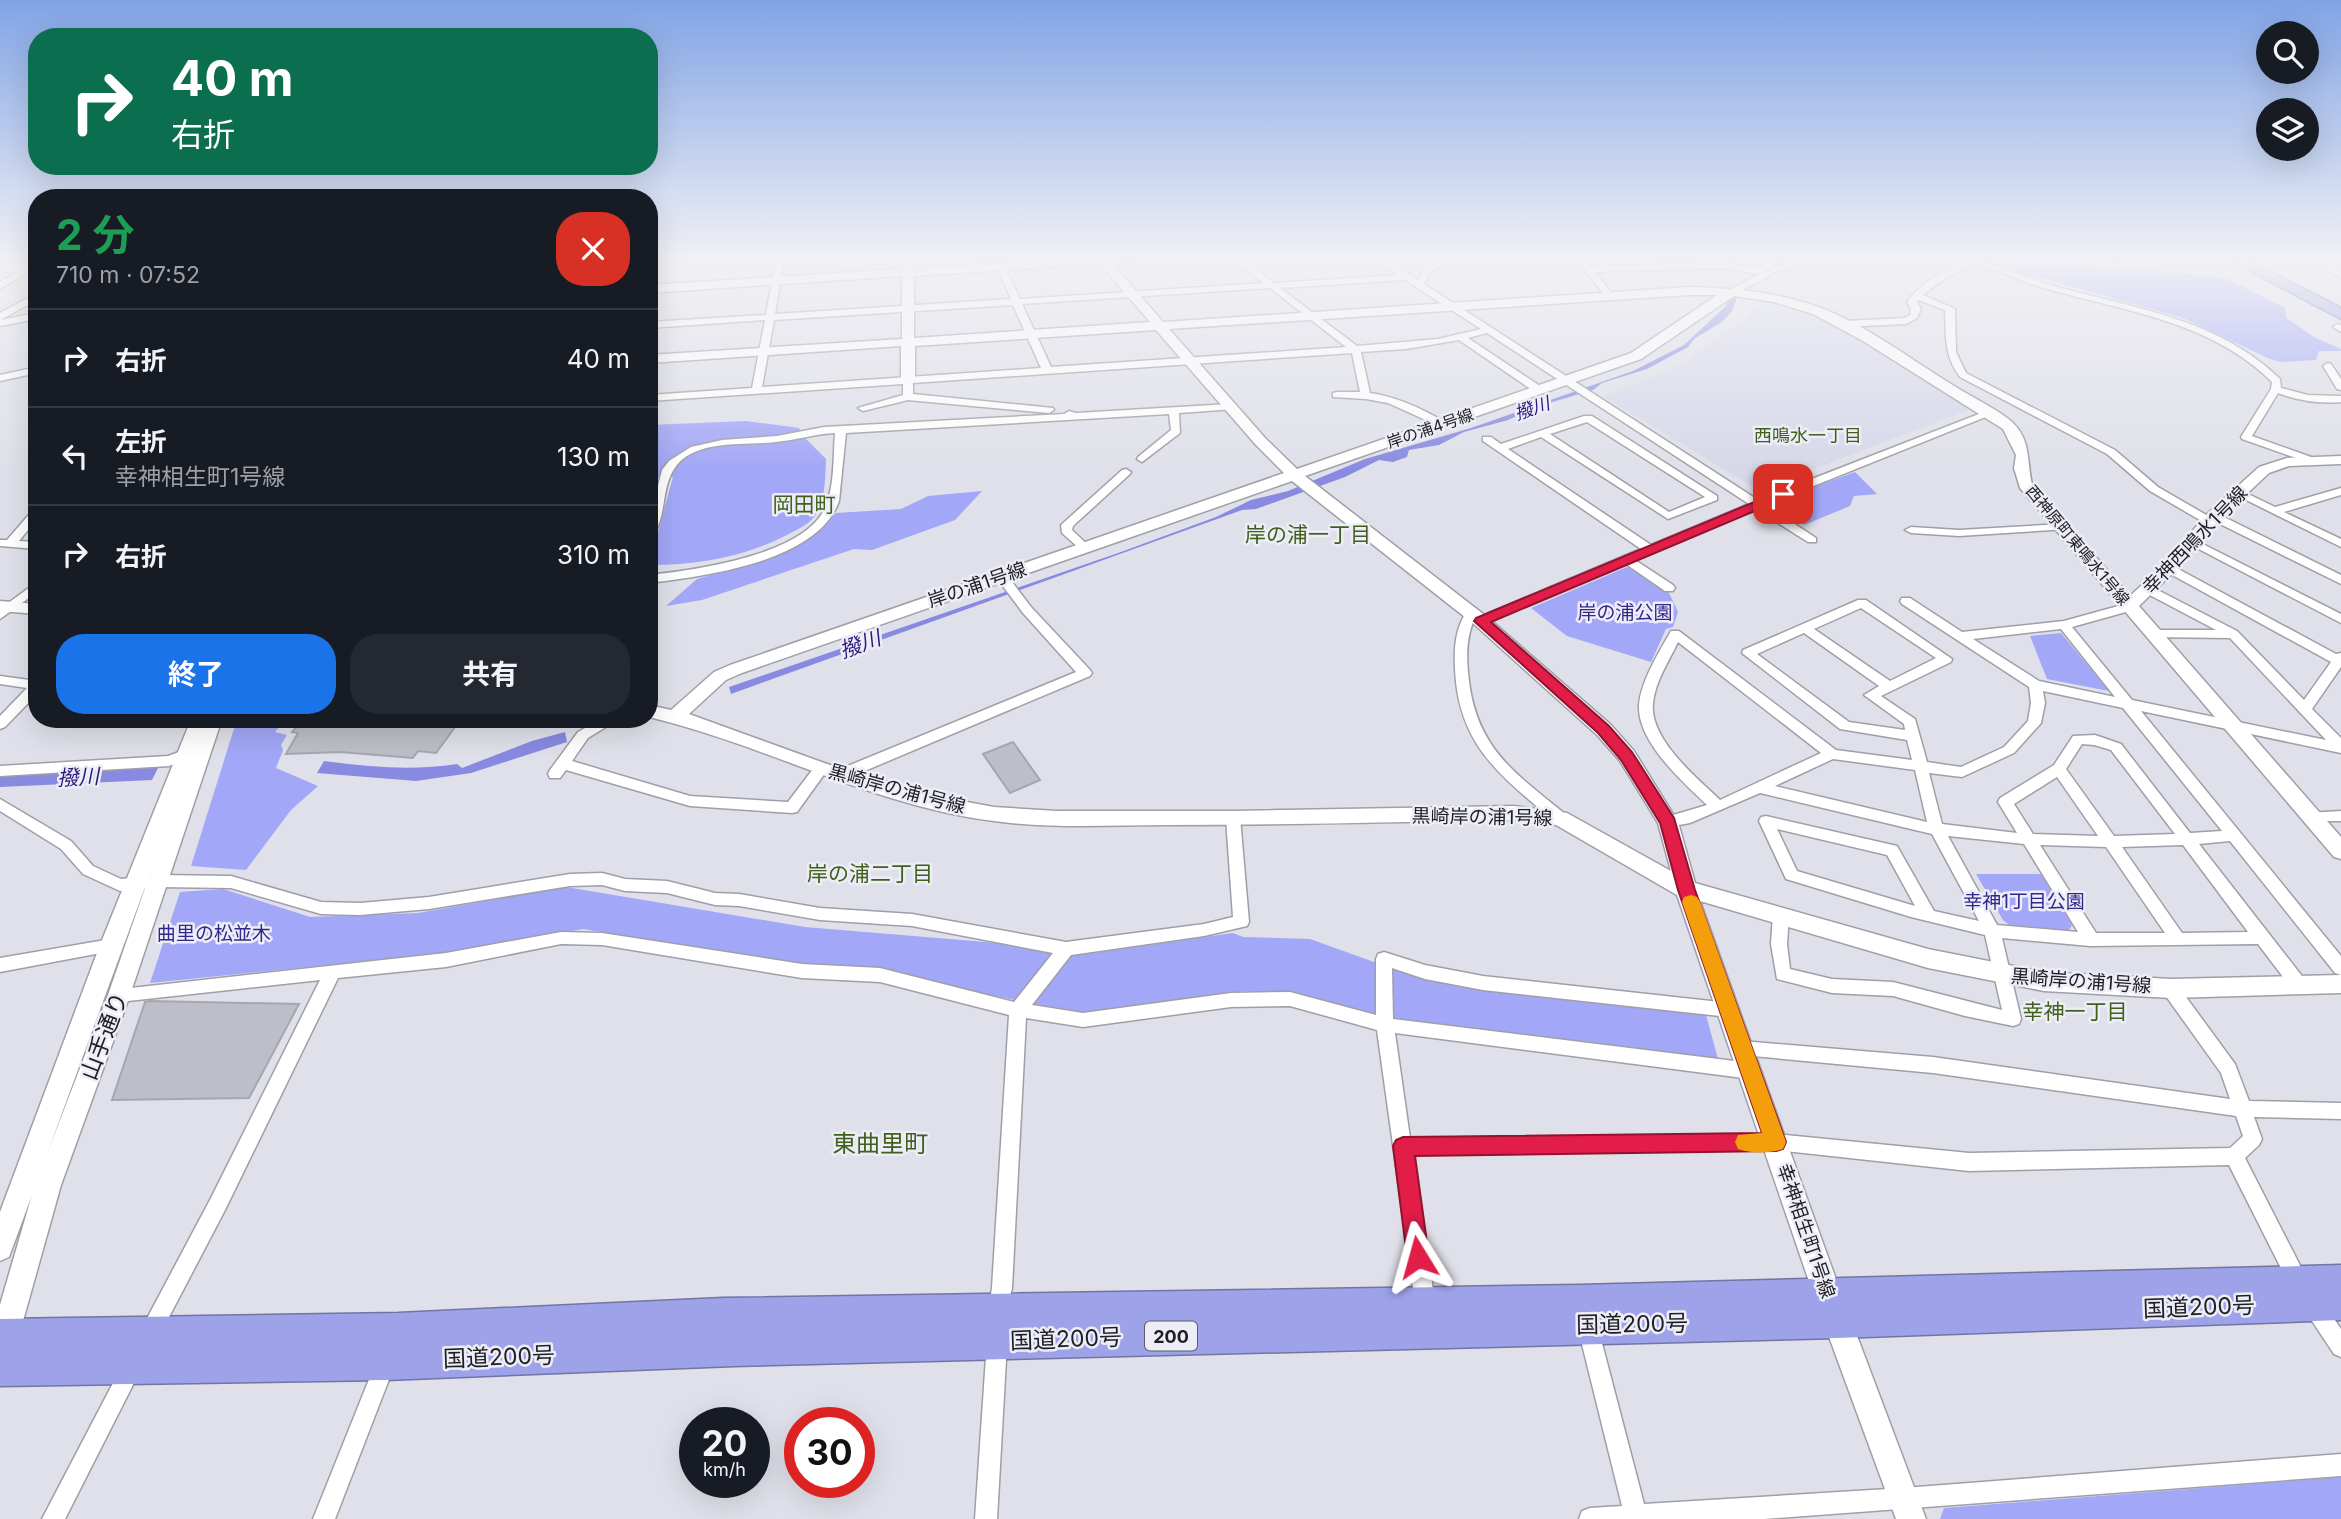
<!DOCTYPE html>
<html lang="ja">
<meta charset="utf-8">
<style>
body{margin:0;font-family:Inter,"Noto Sans JP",sans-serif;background:#242831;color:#f1f3f6;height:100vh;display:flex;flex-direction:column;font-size:26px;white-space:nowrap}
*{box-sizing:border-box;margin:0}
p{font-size:23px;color:#9ea1a6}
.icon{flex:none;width:38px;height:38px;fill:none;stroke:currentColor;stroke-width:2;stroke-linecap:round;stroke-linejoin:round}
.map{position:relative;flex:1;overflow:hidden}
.drawer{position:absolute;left:28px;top:189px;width:630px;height:539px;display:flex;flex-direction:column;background:#171b24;border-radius:28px;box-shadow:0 7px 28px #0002}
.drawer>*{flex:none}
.guide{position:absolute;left:28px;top:28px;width:630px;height:147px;border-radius:28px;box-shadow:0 7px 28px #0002;background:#0b6e4f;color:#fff;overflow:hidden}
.controls{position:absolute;left:2256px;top:21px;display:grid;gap:14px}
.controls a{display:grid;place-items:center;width:63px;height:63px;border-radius:50%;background:#171b24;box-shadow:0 7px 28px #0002;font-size:35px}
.speed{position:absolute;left:679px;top:1407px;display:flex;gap:14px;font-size:35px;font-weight:700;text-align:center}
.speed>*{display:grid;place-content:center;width:91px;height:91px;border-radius:50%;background:#171b24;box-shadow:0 7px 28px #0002;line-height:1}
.speed small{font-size:18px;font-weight:400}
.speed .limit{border:10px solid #d22;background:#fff;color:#111}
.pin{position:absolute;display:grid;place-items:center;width:60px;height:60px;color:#fff;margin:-30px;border-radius:14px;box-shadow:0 4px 10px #0006}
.me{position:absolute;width:77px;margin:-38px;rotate:352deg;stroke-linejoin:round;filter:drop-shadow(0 0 5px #0008)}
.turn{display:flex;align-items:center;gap:24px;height:147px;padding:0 28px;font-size:32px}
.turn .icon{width:91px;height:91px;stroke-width:2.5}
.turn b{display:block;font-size:49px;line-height:60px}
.round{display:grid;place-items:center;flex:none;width:74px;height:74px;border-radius:28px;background:#242831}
.summary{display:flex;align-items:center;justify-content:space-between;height:119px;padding:0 28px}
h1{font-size:42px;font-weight:700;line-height:52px;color:#1e9e55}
.cta{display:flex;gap:14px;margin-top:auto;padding:14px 28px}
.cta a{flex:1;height:80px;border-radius:28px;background:#1a73e8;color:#fff;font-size:28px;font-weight:700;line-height:80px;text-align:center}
.cta a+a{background:#242831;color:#f1f3f6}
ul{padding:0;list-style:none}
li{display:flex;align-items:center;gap:21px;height:98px;padding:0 28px;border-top:2px solid #363941}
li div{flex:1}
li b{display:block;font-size:26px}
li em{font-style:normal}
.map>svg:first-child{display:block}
</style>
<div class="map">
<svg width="2341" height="1519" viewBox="0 0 2341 1519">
<rect width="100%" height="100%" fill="#dfe0e9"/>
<!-- built -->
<path fill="#d6d8e9" d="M915 258H1061L918 267 914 266Z
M1765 302 1812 314 1838 326 1974 408 1758 490 1603 396 1672 370 1750 315V310Z"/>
<!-- green -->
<path fill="#a2a7f7" d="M2010 258H2067L2083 264 2226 278 2285 308 2286 318 2314 337 2341 349V351H2319L2316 360 2281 362 2270 359 2183 318 2016 271Z
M746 421 799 428 803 436 826 459C825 477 826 499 815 516 809 524 798 529 789 534 744 557 700 565 649 565L673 477H649V425Z
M1855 472 1877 494 1854 496 1850 506 1804 525 1770 503Z
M982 491 955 520 872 550 854 549 702 600 666 606 697 579 766 559 819 529 836 513 901 509 928 496Z
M1627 567 1669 593 1678 612 1673 627 1666 629 1651 662 1567 636 1531 608Z
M2061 633 2109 691 2047 679 2030 636Z
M237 719H286L275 732 287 735 281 745 283 750 276 768 318 786 291 810 246 870 191 866Z
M1976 874H2041L2072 925 2068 932 2011 926 2003 920Z
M566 887 805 927 1010 944 1079 955 1233 933 1243 937 1310 939 1399 971 1485 989 1706 1015 1718 1059 1399 1024 1291 994 1242 991 1084 1014 996 996 583 929 449 953 150 983 180 892 223 889 310 917 418 913Z
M2341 1477V1519H1940L1944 1508Z"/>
<!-- water -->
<path fill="#878ae0" d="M1731 294 1738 295 1732 311 1722 322 1695 338 1688 347 1647 369 1602 383 1593 390 1539 406 1508 420 1464 432 1439 445 1409 450 1407 457 1393 462 1379 460 1345 477 1256 509 1242 510 731 694 729 687 1121 552 1216 517 1251 500 1288 491 1365 459 1471 428 1633 371 1684 345 1725 307Z
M565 732 567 742 471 773 416 781 317 773 324 761C369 767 412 771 457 764L462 768 532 741Z
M159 766 152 780 0 787V773Z"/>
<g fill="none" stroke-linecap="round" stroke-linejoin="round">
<!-- stream -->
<path stroke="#878ae0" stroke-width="2.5" d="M1768 269 1786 262 1788 258"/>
</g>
<!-- building -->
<path fill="#bdbec7" stroke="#a5a6af" stroke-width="2" d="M303 719H461L436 753 418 751 413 758 340 752 286 754 298 733 292 732Z
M1013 742 1040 780 1010 793 983 754Z
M145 1002 150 1001 299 1004 249 1098 112 1100Z"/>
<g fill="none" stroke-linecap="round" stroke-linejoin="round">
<defs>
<path id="street" d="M776 258H784L775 314 1011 299 997 267 1001 264 1005 267 1020 299 1263 283 1232 258H1242L1274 283 1398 275 1374 258H1384L1418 280 1424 269 1437 258H1445V262L1430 273 1424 284 1758 500 1984 412 1993 414 1766 505 1816 538V542H1808L1756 509 1635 560 1673 585 1675 588 1673 591H1665L1626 564 1481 625 1475 621 1477 618 1641 549 1483 441V437H1491L1501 444 1584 416H1592L1717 496V500L1668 519 1541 437 1508 449 1651 545 1749 504 1487 333 1468 338 1543 388V392H1535L1459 340 1406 349 1361 352 1370 393C1397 397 1421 408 1445 422V426L1441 427 1388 403 1366 399 1333 397V393L1337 392H1360L1352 353 913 383V394L1053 408 1054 410 1049 413 908 400 863 411 858 408 903 395V384L649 401V395L752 388 765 320 649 328V322L766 315ZM1405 280 1481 329 1438 339 1357 346 1280 288ZM1270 288 1346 347 1051 367 1022 304ZM1013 305 1041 368 762 387 774 320ZM1587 422 1705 497 1669 512 1550 434Z
M1575 258H1584L1591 267 1721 262 1756 268 1776 258H1787L1765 271 1769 272 1770 269 1788 262 1790 258H1798L1795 266 1771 273 1770 276 1732 295 1728 292 1729 290 1759 274 1721 268 1595 272 1614 296 1610 299 1607 298Z
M2109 258C2125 258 2141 261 2158 261L2154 258H2164L2167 261 2162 267H2129Z
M2308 258H2319L2341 271V278Z
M1971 261C2001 263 2025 278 2054 286 2133 308 2219 319 2280 379L2281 388 2308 395 2341 396V402C2319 404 2299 401 2278 393L2252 436 2311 457V461L2307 462 2242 439 2241 437 2271 389 2272 382C2212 322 2125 311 2047 289 2024 283 2004 271 1981 267 1957 266 1941 282 1923 295L1955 309 1956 352 1966 373 2115 450 2158 487 2208 516 2214 513 2218 514 2341 575V584L2214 521 2213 523H2205L2150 491 2107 454 1960 377C1944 356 1946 335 1945 310L1918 300 1917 302 1921 309 1917 318 1906 324 1844 327 1839 324 1844 321 1904 318 1910 315 1911 309 1907 302C1921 283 1948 266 1971 261Z
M18 272 25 274 0 289V282Z
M37 293V300L0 320V313Z
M37 313V319L0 326V320Z
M2338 324 2341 325V332L2333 327Z
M2328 363 2331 364 2341 379V390L2337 389 2323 366Z
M37 367V373L0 381V375Z
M1230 404 1235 407 1234 409 1179 413 1180 433 1142 462 1137 459 1138 457 1171 430 1169 414 846 433 839 501C818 562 705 576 649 583V575C696 570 804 555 825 508 835 485 833 457 835 433 815 434 796 440 776 442 745 446 694 438 674 469 661 489 667 515 653 535L649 536V522L662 470 669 461 691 447 722 440 777 436 824 427 1064 414 1069 411 1076 413Z
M1126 469 1131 472 1130 474 1073 526 1072 530 1090 547 1088 549H1080L1062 533 1061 525 1122 470Z
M2341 488V495L2284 512 2341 539V547L2234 494 2240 491 2244 492 2275 507Z
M37 509V519L19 541 37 542V549L0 546V540H7L33 510Z
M2063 524 2069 527 2067 529 1959 536 1911 533 1905 530 1911 527 1959 530Z
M2193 539 2341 614V623L2189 544 2187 542Z
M2169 564 2336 654 2341 653V667L2312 709 2341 738V753L2141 711 2341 956V975L2335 973 2230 841 2199 844 2305 980 2307 985 2305 990 2299 992 2293 990 2258 944 2090 946 2002 938 2021 1019 2019 1024 2013 1026 1965 1016 1893 996 1832 993 1777 979 1771 944 1773 914 1775 910 1781 908 1787 910 1789 914 1787 944 1790 969 1832 979 1893 982 2002 1010 1985 935 1911 917 1786 879 1759 821 1761 817 1766 816 1897 846 1934 911 1979 921 1932 834 1760 793 1690 823 1668 827 1663 826 1661 822 1663 818 1707 805C1683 782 1637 742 1639 705 1641 681 1659 652 1671 631H1679L1836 750 1912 760 1907 740 1840 729 1742 653 1743 650 1858 600H1866L1952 659 1951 662 1881 696 1915 719 1927 762 1961 767 2004 747 2028 721 2031 703 2029 687 1902 604 1900 601 1902 598H1910L1962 632 2064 621 2129 603 2135 607 2133 610 2072 627 2132 700 2326 740 2230 638 2149 637 2147 634 2149 631 2153 630H2216L2144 592 2142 589 2144 586 2148 585 2237 631 2304 700 2331 662 2165 571V565ZM1861 608 1936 658 1890 681 1814 629ZM2061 629 2115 697 2039 681 1973 639ZM1804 633 1879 686 1864 695 1904 724 1905 730 1849 722 1757 654ZM1678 642 1821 753 1720 800C1696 777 1649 739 1653 703 1655 682 1669 661 1678 642ZM2043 691 2123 708 2222 831 2190 833 2121 744 2095 735 2073 736 2054 765 2000 798 1998 802 2017 833 1942 824 1929 773 1962 777 2014 753 2041 723 2045 703ZM2082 744 2094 745 2111 750 2175 834 2114 836 2066 769ZM1833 759 1915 770 1927 822 1775 786ZM2057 777 2098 836 2033 834 2014 804ZM1777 829 1887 855 1915 906 1797 871ZM1948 836 2024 844 2078 932 1997 925ZM2040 845 2106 847 2165 933H2096ZM2183 845 2248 932 2182 933 2122 847Z
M1002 573 1006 574 1031 607 1090 670 1092 673 1090 676 848 778H838L836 774 838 770 1076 672 1023 613 996 577Z
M37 582V592L0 619V609Z
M1471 610 1477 614C1467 631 1466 652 1468 672 1474 746 1512 771 1565 814L1567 818 1565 822C1553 825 1543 812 1534 804 1487 765 1458 733 1455 669 1454 648 1455 629 1467 611Z
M0 676 37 681V694L5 727 0 729V716L27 688 0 684Z
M601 719H619L588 738 572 761 690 796 788 802 816 765 821 764 828 769 797 812 792 813 690 806 566 770 560 778H550L548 774 550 770 578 732Z
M187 749 194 754 192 757 169 766 0 776V766L168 756Z
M0 799 71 841 93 866 121 879 159 875 231 876 321 902 360 903 429 897 570 874 602 873 625 879 667 881 715 893 739 894 820 908 912 914 1066 942 1204 924 1233 917 1226 818 1228 814H1238L1240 818 1249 922 1247 926 1204 936 1071 955 1032 1005 1083 1013 1231 993 1290 992 1376 1015V959L1378 954 1384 952 1425 965 1483 976 1729 1003 1735 1005 1737 1010 1735 1015 1729 1017 1483 990 1425 979 1392 968 1393 1019 1751 1063 1757 1066 1760 1071 1757 1076 1751 1079 1395 1033 1410 1138 1776 1134 1969 1153 2230 1148 2243 1136 2236 1116 1933 1073 1742 1055 1736 1053 1733 1048 1736 1043 1742 1041 1933 1057 2230 1099 2221 1073 2163 992 2161 987 2163 982 2169 980 2175 982 2235 1064 2249 1101 2341 1103V1119L2254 1117 2262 1139 2259 1145 2245 1158 2308 1281 2305 1288 2298 1291 2291 1288 2229 1165 1969 1171 1776 1150 1413 1154 1435 1303 1432 1310 1425 1313 1418 1310 1415 1303 1377 1030 1290 1006 1231 1007 1083 1027 1026 1018 1012 1288 1005 1318 998 1321 991 1318 988 1311 992 1288 1009 1015 880 982 802 978 602 945 561 944 446 967 338 978 225 1210 157 1340 150 1343 143 1340 140 1333 143 1326 211 1198 320 980 119 1002 113 1000 111 995 113 990 446 953 561 932 602 933 802 964 880 968 1014 1002 1053 953 912 926 820 920 739 906 715 905 667 893 625 891 602 885 570 886 429 909 360 915 321 914 231 888 159 887 120 891 83 874 61 849 0 811Z
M2341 811V821H2307L2305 817 2307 813Z
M111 939 117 940 119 945 117 950 0 972V958Z
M2313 1295 2320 1298 2341 1329V1357L2334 1354 2306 1312 2303 1305 2306 1298Z
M1588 1318 1595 1321 1598 1328 1644 1504 1904 1488 2341 1454V1476L1764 1519H1579L1582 1511 1590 1508 1622 1506 1578 1328 1581 1321Z
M997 1332 1004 1335 1007 1342 997 1519H975L987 1342 990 1335Z
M385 1354 392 1357 395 1364 335 1519H313L378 1357Z
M131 1359 138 1362 141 1369 65 1519H42L124 1362Z"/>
<path id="secondary" d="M902 258H914V269L1077 258H1142L1136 262 1112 263 1163 322 1689 287C1733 288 1779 292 1821 308 1867 326 1909 358 1951 384 1967 395 2002 411 2014 424 2031 441 2027 464 2032 484L2130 596 2163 565 2208 513 2259 467 2287 458 2341 456V464L2289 466 2269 473 2220 519 2175 571 2139 606 2341 837V859L2334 857 2020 488 2014 468 2016 455 2003 429 1863 341 1813 314 1774 302 1734 296 1641 359 1305 476 1487 617 1611 725 1634 751 1678 822 1695 883 1928 949 2044 972 2171 979 2341 975V993L2171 998 2044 991 1928 968 1700 901 1842 1296 1926 1519H1896L1814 1296 1677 895 1556 825 1514 820C1399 822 1284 825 1169 825 1111 825 1052 829 994 821 874 806 766 745 649 717V705L671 710 714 672 730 665 1284 473 1256 445 1156 330 915 346V380L908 384 901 380V346L649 363V355L902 339V276L649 293V285L902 269ZM1100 264 1150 322 914 338V276ZM1689 295H1717L1631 353 1297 469 1266 439 1169 329ZM1292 481 1475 625 1597 735 1620 761 1658 823 1671 871 1567 813 1514 806 1233 811H1057L994 807 935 796 827 764 689 714 726 680 742 673Z
M0 263 37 266V274L0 271Z
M0 601 37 604V614L0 611Z
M204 719H222L130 995 61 1185 14 1353 10 1363 0 1367V1305L32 1195 9 1257 0 1261V1212L100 945 186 732 188 727H201ZM152 868 108 995 47 1154Z"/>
<path id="highway" d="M2225 258H2244L2341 308V319Z
M2341 1265V1320L1837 1338 734 1366 386 1380 0 1386V1319L398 1313 723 1298 1580 1285Z"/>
</defs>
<!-- street casing -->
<use href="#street" stroke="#9e9fa7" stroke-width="3"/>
<!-- secondary casing -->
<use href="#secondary" stroke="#9e9fa7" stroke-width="3"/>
<!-- highway casing -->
<use href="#highway" stroke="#7275a4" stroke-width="3"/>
<!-- street -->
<use href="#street" fill="#fff" fill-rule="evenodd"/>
<!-- secondary -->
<use href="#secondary" fill="#fff" fill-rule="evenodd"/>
<!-- highway -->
<use href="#highway" fill="#9ea3e9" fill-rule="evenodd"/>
</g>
<!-- sky -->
<linearGradient id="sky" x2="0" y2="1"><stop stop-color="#81a3e5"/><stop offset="0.55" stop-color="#f1f1f5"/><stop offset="1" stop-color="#f1f1f5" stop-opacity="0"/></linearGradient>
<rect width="2341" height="471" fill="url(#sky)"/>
<!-- route -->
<path fill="#e11d48" stroke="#92132f" stroke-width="2" d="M1783 490 1790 494 1788 497 1491 622 1609 726 1632 752 1674 818 1695 890 1786 1142 1783 1149 1776 1151 1415 1156 1429 1257 1425 1265 1418 1268 1410 1265 1407 1257 1393 1146 1396 1140 1403 1137 1762 1133 1678 890 1660 823 1621 760 1598 733 1474 621 1476 618Z"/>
<!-- slow -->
<path fill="#f59e0b" d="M1691 895 1697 897 1700 902 1786 1142 1783 1149C1771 1153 1751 1154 1738 1149L1735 1142 1738 1135 1762 1133 1682 902 1684 897Z"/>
<g text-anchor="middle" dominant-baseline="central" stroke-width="5" stroke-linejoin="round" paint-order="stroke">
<!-- far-street labels -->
<g font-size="16" fill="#1f1f23" stroke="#ecedf7">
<text transform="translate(1430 428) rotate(-19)">岸の浦4号線</text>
<text transform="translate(2078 545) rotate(50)">西神原町東鳴水1号線</text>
</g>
<!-- far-water labels -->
<g font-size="18" font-style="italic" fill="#2a197d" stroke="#ecedf7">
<text transform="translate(1532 408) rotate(-19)">撥川</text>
</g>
<!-- far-neighbourhood labels -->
<g font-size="18" fill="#415f1d" stroke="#ecedf7">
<text x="1808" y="435">西鳴水一丁目</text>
</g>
<!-- shield labels -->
<rect fill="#ecedf7" stroke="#5c5d63" stroke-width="2" x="1145" y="1321.5" width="52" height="29" rx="5"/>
<g font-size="18" font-weight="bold" fill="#1f1f23">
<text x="1171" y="1336">200</text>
</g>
<!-- street labels -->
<g font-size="19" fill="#1f1f23" stroke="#ecedf7">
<text transform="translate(2195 540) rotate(-46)">幸神西鳴水1号線</text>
<text transform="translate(977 585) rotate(-19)">岸の浦1号線</text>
<text transform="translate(897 789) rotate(15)">黒崎岸の浦1号線</text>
<text transform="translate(1482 817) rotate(1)">黒崎岸の浦1号線</text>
<text transform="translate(2081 981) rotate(4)">黒崎岸の浦1号線</text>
<text transform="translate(1806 1231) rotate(71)">幸神相生町1号線</text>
</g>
<!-- park labels -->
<g font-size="19" fill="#34278b" stroke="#ecedf7">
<text x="1625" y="612">岸の浦公園</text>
<text x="2024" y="901">幸神1丁目公園</text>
<text x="214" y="933">曲里の松並木</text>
</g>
<!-- neighbourhood labels -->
<g font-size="21" fill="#415f1d" stroke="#ecedf7">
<text x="804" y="504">岡田町</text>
<text x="1308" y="534">岸の浦一丁目</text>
<text x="870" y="873">岸の浦二丁目</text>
<text x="2075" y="1011">幸神一丁目</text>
</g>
<!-- water labels -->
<g font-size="21" font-style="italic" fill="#2a197d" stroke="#ecedf7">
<text transform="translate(860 644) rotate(-20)">撥川</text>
<text transform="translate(78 777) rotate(-3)">撥川</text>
</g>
<!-- near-street labels -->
<g font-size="23" fill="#1f1f23" stroke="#ecedf7">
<text transform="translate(104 1036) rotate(-69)">山手通り</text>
<text transform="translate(2199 1307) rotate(-2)">国道200号</text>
<text transform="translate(1632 1324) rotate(-1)">国道200号</text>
<text transform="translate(1066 1339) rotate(-2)">国道200号</text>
<text transform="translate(499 1357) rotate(-2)">国道200号</text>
</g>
<!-- near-neighbourhood labels -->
<g font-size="24" fill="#415f1d" stroke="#ecedf7">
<text x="880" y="1143">東曲里町</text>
</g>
</g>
</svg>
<div class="controls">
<a><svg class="icon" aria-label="search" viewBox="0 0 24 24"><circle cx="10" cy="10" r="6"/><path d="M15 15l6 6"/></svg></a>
<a><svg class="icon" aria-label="layers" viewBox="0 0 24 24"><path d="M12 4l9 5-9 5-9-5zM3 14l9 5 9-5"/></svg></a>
</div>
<div class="speed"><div>20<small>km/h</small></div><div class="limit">30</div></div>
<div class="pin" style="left:1783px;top:494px;background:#d93025"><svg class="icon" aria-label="arrive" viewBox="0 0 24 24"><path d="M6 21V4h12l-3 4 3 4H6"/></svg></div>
<svg class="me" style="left:1418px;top:1257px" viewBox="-20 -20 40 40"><path d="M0-17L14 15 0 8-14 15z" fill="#e11d48" stroke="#fff" stroke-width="4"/></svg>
<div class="guide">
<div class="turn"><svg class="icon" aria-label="right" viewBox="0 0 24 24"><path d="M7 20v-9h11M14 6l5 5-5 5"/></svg><div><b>40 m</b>右折</div></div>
</div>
<section class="drawer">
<div class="summary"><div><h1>2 分</h1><p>710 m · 07:52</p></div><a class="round" style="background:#d93025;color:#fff"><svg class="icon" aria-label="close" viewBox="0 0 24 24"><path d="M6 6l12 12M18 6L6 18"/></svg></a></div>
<ul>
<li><svg class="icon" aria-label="right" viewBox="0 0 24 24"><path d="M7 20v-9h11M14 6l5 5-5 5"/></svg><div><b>右折</b></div><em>40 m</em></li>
<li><svg class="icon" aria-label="left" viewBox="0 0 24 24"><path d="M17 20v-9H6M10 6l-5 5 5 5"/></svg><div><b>左折</b><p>幸神相生町1号線</p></div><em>130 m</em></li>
<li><svg class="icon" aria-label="right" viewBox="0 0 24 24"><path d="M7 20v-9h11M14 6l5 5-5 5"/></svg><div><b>右折</b></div><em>310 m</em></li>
</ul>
<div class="cta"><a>終了</a><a>共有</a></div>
</section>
</div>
